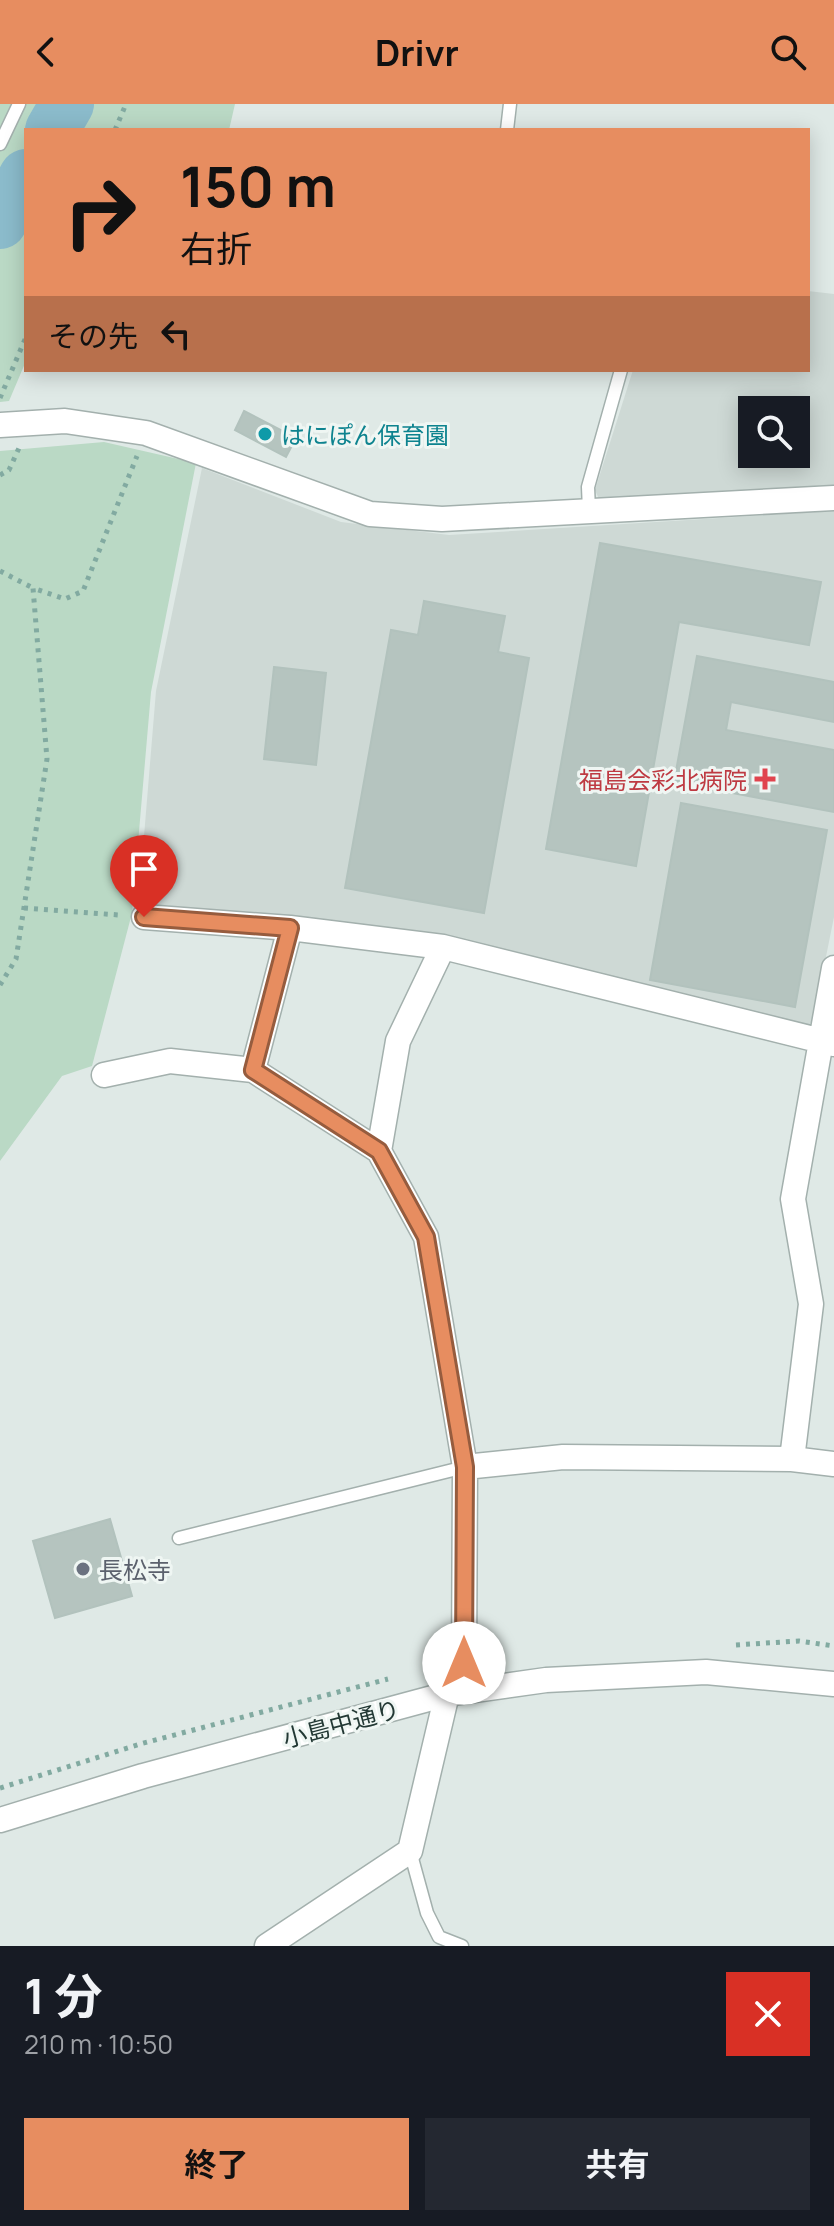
<!DOCTYPE html>
<html lang="ja">
<meta charset="utf-8">
<style>
body{margin:0;font-family:Manrope,"Noto Sans JP",sans-serif;background:#242831;color:#f1f3f6;height:100vh;display:flex;flex-direction:column;font-size:30px;white-space:nowrap}
*{box-sizing:border-box;margin:0}
p{font-size:26px;color:#9ea1a6}
.icon{flex:none;width:44px;height:44px;fill:none;stroke:currentColor;stroke-width:2;stroke-linecap:round;stroke-linejoin:round}
.map{position:relative;height:1842px;overflow:hidden}
.drawer{display:flex;flex-direction:column;background:#171b24;flex:1}
.drawer>*{flex:none}
.banner{position:absolute;left:24px;top:24px;width:786px;height:244px;border-radius:0px;box-shadow:0 4px 20px #0003;background:#e78d60;color:#111;overflow:hidden}
.controls{position:absolute;left:738px;top:292px;display:grid;gap:16px}
.controls a{display:grid;place-items:center;width:72px;height:72px;border-radius:0px;background:#171b24;box-shadow:0 4px 20px #0003;font-size:40px}
.pin{position:absolute;display:grid;place-items:center;width:68px;height:68px;color:#fff;margin:-82px -34px;border-radius:50% 50% 50% 0;rotate:-45deg;box-shadow:0 0 8px #0007}
.pin .icon{rotate:45deg}
.me{position:absolute;width:88px;margin:-44px;rotate:0deg;stroke-linejoin:round;filter:drop-shadow(0 0 6px #0008)}
.turn{display:flex;align-items:center;gap:28px;height:168px;padding:0 24px;font-size:36px}
.turn .icon{width:104px;height:104px;stroke-width:2.5}
.turn b{display:block;font-size:56px;line-height:68px}
.then{display:flex;align-items:center;height:76px;padding:0 24px;background:#0003;gap:16px;font-size:30px}
.round{display:grid;place-items:center;flex:none;width:84px;height:84px;border-radius:0px;background:#242831}
.headline{display:flex;align-items:center;justify-content:space-between;height:136px;padding:0 24px}
h1{font-size:48px;font-weight:700;line-height:60px}
.cta{display:flex;gap:16px;margin-top:auto;padding:16px 24px}
.cta a{flex:1;height:92px;border-radius:0px;background:#e78d60;color:#111;font-size:32px;font-weight:700;line-height:92px;text-align:center}
.cta a+a{background:#242831;color:#f1f3f6}
header{display:flex;justify-content:space-between;align-items:center;height:104px;padding:0 24px;background:#e78d60;color:#111;font-size:36px;font-weight:700}
.map>svg:first-child{display:block}
</style>
<header><svg class="icon" aria-label="back" viewBox="0 0 24 24"><path d="M15 5l-7 7 7 7"/></svg>Drivr<svg class="icon" aria-label="search" viewBox="0 0 24 24"><circle cx="10" cy="10" r="6"/><path d="M15 15l6 6"/></svg></header>
<div class="map">
<svg width="834" height="1842" viewBox="0 0 834 1842">
<rect width="100%" height="100%" fill="#dfe9e6"/>
<!-- built -->
<path fill="#ced9d5" fill-rule="evenodd" d="M808 187 834 190V384L599 395 595 386 633 266H808ZM752 306H796V350H752Z
M202 364 341 418 449 431 834 407V813L813 917 804 925 464 836 383 823 138 805 156 587Z"/>
<!-- green -->
<path fill="#bad9c5" d="M0 0H235L229 26H26V257L9 297 0 298Z
M104 338 196 359 151 588 132 809 92 962 62 972 0 1057V347Z"/>
<g fill="none" stroke-linecap="round" stroke-linejoin="round">
<!-- river -->
<path stroke="#8bbbcb" stroke-width="54" d="M52 26 67 0
M0 118 26 72"/>
</g>
<!-- building -->
<path fill="#b5c4bf" stroke="#b2c2bd" stroke-width="2" d="M244 307 296 334 286 353 235 326Z
M600 439 821 478 809 541 679 518 636 762 546 745Z
M424 497 505 512 498 548 529 554 484 809 345 784 391 526 418 531Z
M697 552 834 578V618L731 598 726 626 834 646V708L674 678Z
M274 563 326 569 316 661 264 655Z
M681 699 827 726 795 903 650 876Z
M110 1415 132 1492 55 1514 33 1437Z"/>
<g fill="none" stroke-linecap="round" stroke-linejoin="round">
<defs>
<path id="service" d="M507 26 510 0
M0 40 19 0
M589 406 588 383 621 266
M179 1434 465 1363
M410 1747 427 1809 439 1833 462 1842"/>
<path id="minor" d="M0 321 65 317 146 329 370 410 442 415 834 394
M144 813 290 824 443 843 834 940
M253 966 290 824
M104 971 170 957 253 966 379 1047 426 1133 465 1363 464 1565 447 1590 410 1747 267 1842
M379 1047 398 937 443 843
M792 1355 811 1200 793 1095 834 864
M465 1363 563 1353 792 1355 834 1360"/>
<path id="tertiary" d="M0 1716 143 1672 447 1590 546 1576 706 1568 834 1580"/>
</defs>
<!-- service casing -->
<use href="#service" stroke="#a3b0ad" stroke-width="15"/>
<!-- minor casing -->
<use href="#minor" stroke="#a3b0ad" stroke-width="27"/>
<!-- tertiary casing -->
<use href="#tertiary" stroke="#a3b0ad" stroke-width="27"/>
<!-- path -->
<path stroke="#82aaa1" stroke-width="5" stroke-dasharray="4 6" stroke-linecap="butt" d="M115 26 126 0
M0 294 26 233
M0 371 9 366 19 344
M0 467 33 484
M24 804 119 811
M0 881 16 855 47 655 33 484 65 495 83 487 137 352
M736 1541 799 1537 834 1542
M0 1684 140 1640 388 1575"/>
<!-- service -->
<use href="#service" stroke="#fff" stroke-width="12"/>
<!-- minor -->
<use href="#minor" stroke="#fff" stroke-width="24"/>
<!-- tertiary -->
<use href="#tertiary" stroke="#fff" stroke-width="24"/>
</g>
<g fill="none" stroke-linecap="round" stroke-linejoin="round">
<defs>
<path id="route" d="M144 813 290 824 253 966 379 1047 426 1133 465 1363 464 1559"/>
</defs>
<!-- route casing -->
<use href="#route" stroke="#965c3e" stroke-width="20"/>
<!-- route -->
<use href="#route" stroke="#e78d60" stroke-width="14"/>
</g>
<!-- markers -->
<circle fill="#0f9aa8" stroke="#eff6f3" stroke-width="3" cx="265" cy="330" r="8"/>
<path fill="#e0444e" stroke="#eff6f3" stroke-width="3" d="M761 663h8v8h8v8h-8v8h-8v-8h-8v-8h8z"/>
<circle fill="#6b7280" stroke="#eff6f3" stroke-width="3" cx="83" cy="1465" r="8"/>
<g text-anchor="middle" dominant-baseline="central" stroke-width="6" stroke-linejoin="round" paint-order="stroke">
<!-- culture labels -->
<g font-size="24" fill="#0d838f" stroke="#eff6f3" text-anchor="start">
<text x="281" y="330">はにぽん保育園</text>
</g>
<!-- health labels -->
<g font-size="24" fill="#be3a42" stroke="#eff6f3" text-anchor="end">
<text x="747" y="675">福島会彩北病院</text>
</g>
<!-- worship labels -->
<g font-size="24" fill="#5b616d" stroke="#eff6f3" text-anchor="start">
<text x="99" y="1465">長松寺</text>
</g>
<!-- street labels -->
<g font-size="24" fill="#223834" stroke="#eff6f3">
<text transform="translate(341 1619) rotate(-15)">小島中通り</text>
</g>
</g>
</svg>
<div class="controls">
<a><svg class="icon" aria-label="search" viewBox="0 0 24 24"><circle cx="10" cy="10" r="6"/><path d="M15 15l6 6"/></svg></a>
</div>
<div class="pin" style="left:144px;top:813px;background:#d93025"><svg class="icon" aria-label="arrive" viewBox="0 0 24 24"><path d="M6 21V4h12l-3 4 3 4H6"/></svg></div>
<svg class="me" style="left:464px;top:1559px" viewBox="-20 -20 40 40"><circle r="19" fill="#fff"/><path d="M0-13L10 11 0 6-10 11z" fill="#e78d60"/></svg>
<div class="banner">
<div class="turn"><svg class="icon" aria-label="right" viewBox="0 0 24 24"><path d="M7 20v-9h11M14 6l5 5-5 5"/></svg><div><b>150 m</b>右折</div></div>
<div class="then">その先<svg class="icon" aria-label="left" viewBox="0 0 24 24"><path d="M17 20v-9H6M10 6l-5 5 5 5"/></svg></div>
</div>
</div>
<section class="drawer">
<div class="headline"><div><h1>1 分</h1><p>210 m · 10:50</p></div><a class="round" style="background:#d93025;color:#fff"><svg class="icon" aria-label="close" viewBox="0 0 24 24"><path d="M6 6l12 12M18 6L6 18"/></svg></a></div>
<div class="cta"><a>終了</a><a>共有</a></div>
</section>
